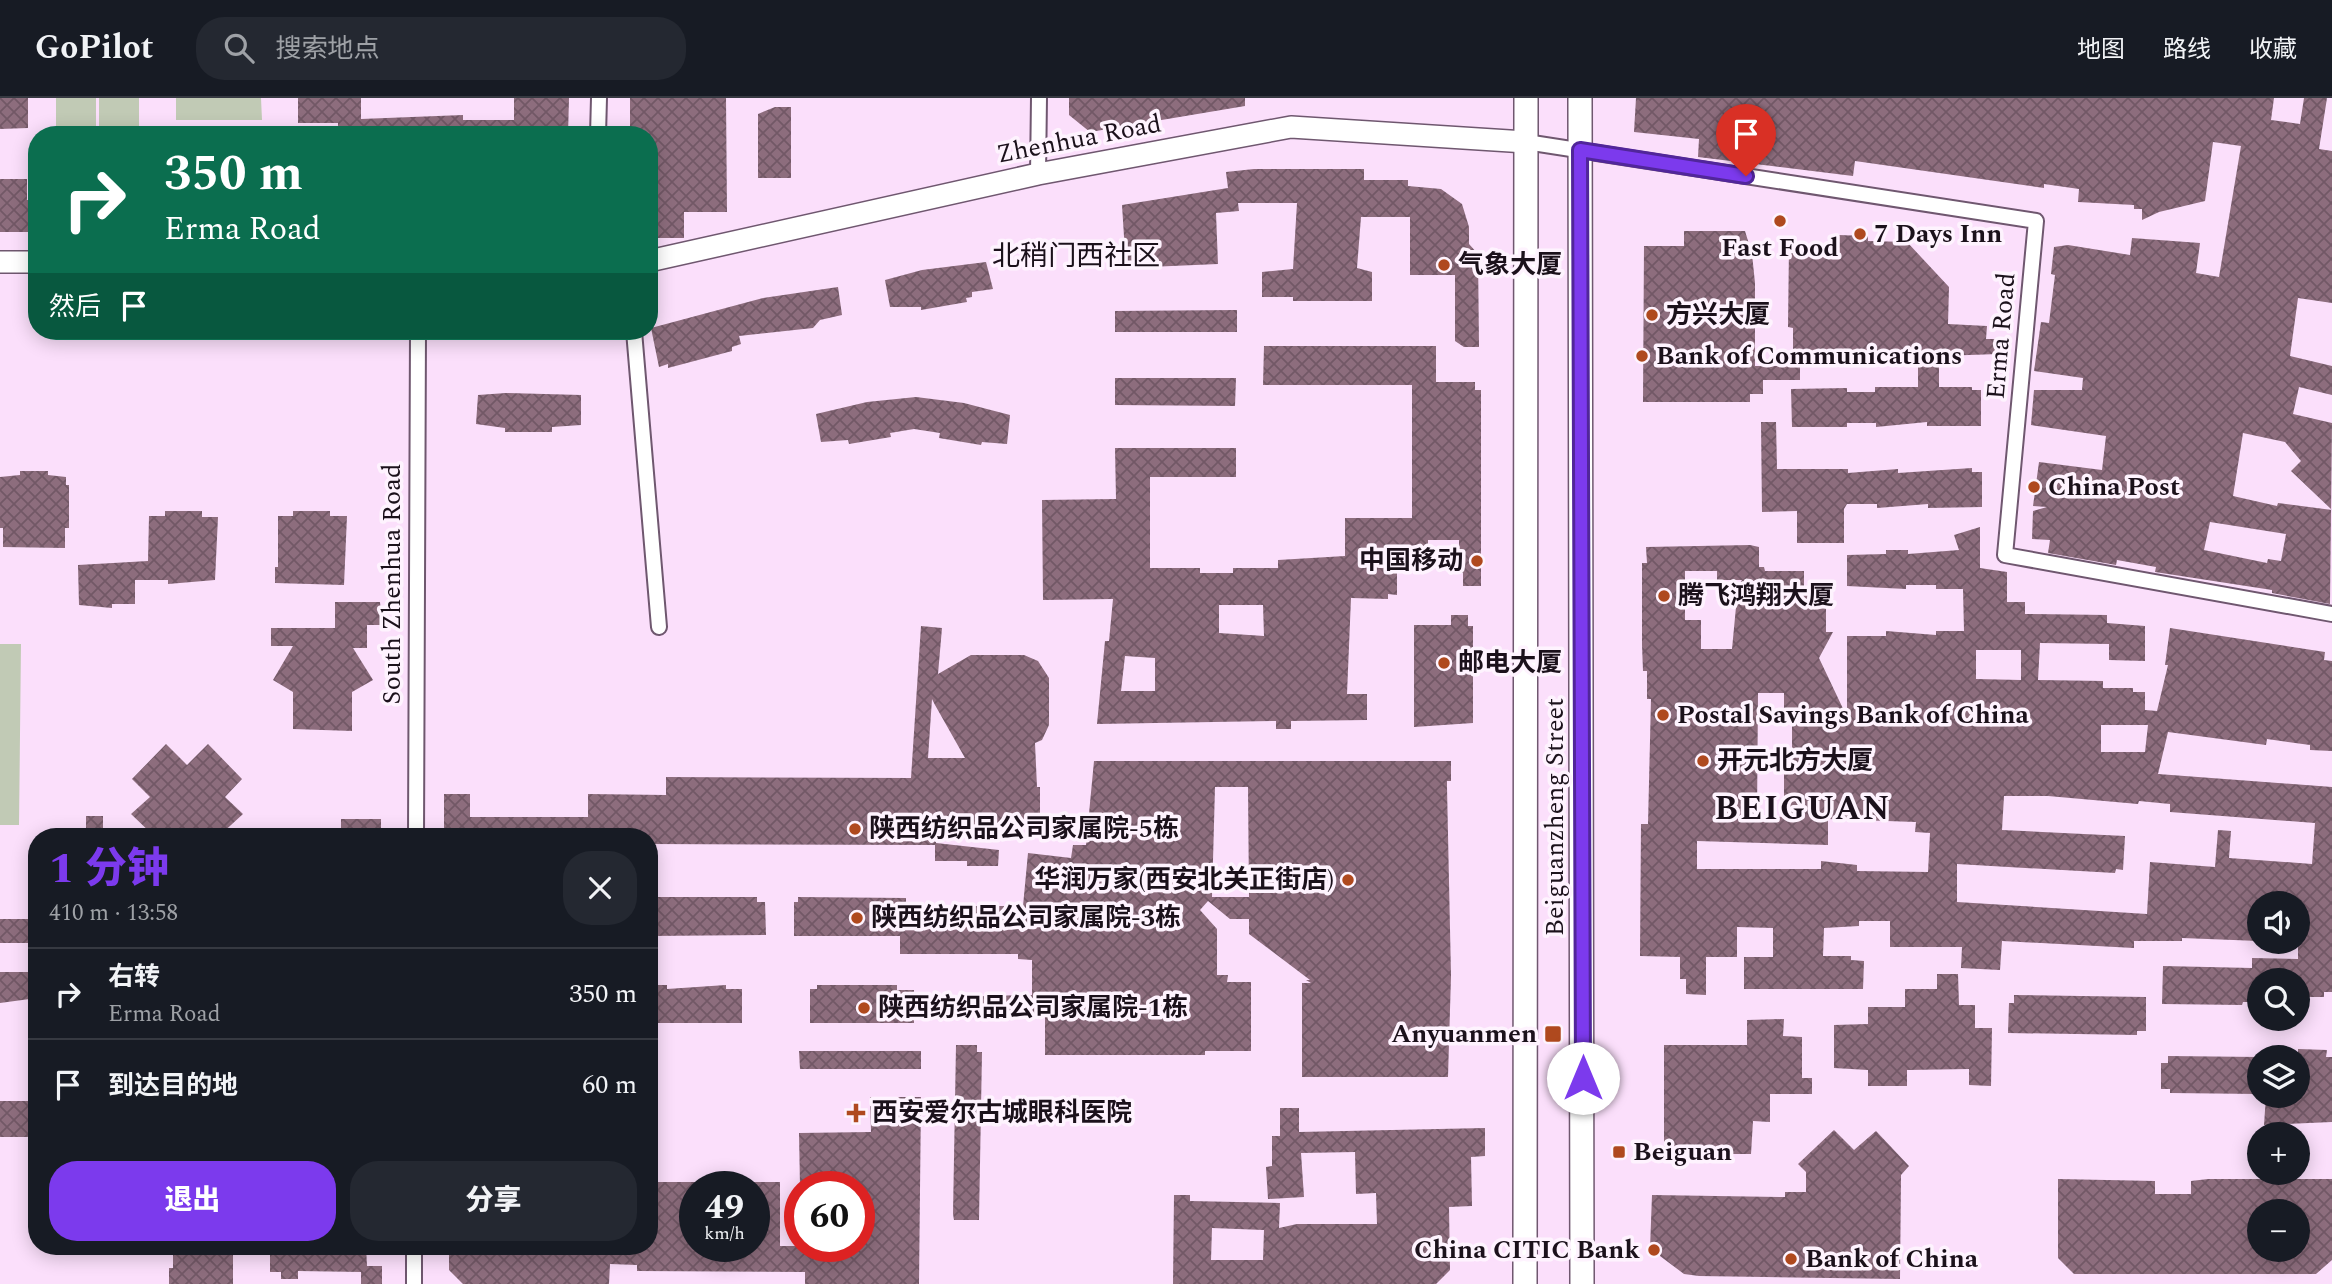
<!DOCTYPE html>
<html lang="zh">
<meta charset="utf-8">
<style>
body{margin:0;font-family:Spectral,"Noto Sans SC",serif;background:#242831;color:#f1f3f6;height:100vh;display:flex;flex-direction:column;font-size:26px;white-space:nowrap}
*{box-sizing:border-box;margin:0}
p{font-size:23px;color:#9ea1a6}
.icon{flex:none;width:38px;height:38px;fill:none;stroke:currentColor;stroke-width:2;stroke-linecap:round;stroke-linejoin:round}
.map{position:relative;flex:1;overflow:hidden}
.sheet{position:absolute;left:28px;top:730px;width:630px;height:427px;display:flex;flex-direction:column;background:#171b24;border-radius:28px;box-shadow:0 4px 18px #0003}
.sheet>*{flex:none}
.top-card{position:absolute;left:28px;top:28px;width:630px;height:214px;border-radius:28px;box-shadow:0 4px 18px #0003;background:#0b6e4f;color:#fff;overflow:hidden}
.controls{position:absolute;left:2247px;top:793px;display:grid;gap:14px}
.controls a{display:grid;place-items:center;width:63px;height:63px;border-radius:50%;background:#171b24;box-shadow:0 4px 18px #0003;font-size:35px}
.speed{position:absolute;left:679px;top:1073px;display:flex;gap:14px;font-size:35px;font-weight:700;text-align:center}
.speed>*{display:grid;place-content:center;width:91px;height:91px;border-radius:50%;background:#171b24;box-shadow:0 4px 18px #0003;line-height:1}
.speed small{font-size:18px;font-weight:400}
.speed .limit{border:10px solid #d22;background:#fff;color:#111}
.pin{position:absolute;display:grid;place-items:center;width:60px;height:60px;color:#fff;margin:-72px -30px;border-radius:50% 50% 50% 0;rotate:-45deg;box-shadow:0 0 7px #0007}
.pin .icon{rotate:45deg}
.me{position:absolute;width:77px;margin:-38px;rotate:0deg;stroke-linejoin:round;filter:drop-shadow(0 0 5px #0008)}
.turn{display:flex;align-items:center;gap:24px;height:147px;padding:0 21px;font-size:32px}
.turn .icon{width:91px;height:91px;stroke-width:2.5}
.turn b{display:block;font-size:49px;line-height:60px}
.then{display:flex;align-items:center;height:66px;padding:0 21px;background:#0003;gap:14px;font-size:26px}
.round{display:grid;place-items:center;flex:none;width:74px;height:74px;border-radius:28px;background:#242831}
.summary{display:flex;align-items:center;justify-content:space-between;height:119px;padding:0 21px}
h1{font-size:42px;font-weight:800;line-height:52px;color:#7c3aed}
.cta{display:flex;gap:14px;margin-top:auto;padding:14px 21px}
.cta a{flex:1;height:80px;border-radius:28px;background:#7c3aed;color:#fff;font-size:28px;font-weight:800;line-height:80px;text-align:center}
.cta a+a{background:#242831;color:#f1f3f6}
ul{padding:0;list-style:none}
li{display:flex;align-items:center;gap:21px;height:91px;padding:0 21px;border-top:2px solid #363941}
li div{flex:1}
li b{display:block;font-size:26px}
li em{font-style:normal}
header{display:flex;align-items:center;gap:42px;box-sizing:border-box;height:98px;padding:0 35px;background:#171b24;border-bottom:2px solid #363941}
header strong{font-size:33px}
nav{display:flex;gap:38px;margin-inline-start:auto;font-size:24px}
.search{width:490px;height:63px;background:#242831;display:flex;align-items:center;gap:18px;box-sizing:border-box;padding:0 24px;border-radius:28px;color:#9ea1a6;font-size:26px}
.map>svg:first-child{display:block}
</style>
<header>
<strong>GoPilot</strong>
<div class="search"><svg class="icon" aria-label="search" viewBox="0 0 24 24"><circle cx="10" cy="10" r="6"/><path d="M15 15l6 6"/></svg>搜索地点</div>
<nav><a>地图</a><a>路线</a><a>收藏</a></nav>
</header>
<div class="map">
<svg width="2332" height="1186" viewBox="0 0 2332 1186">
<defs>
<pattern id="building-cross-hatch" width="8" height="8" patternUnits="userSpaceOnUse" patternTransform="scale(1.75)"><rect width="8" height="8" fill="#8d6d7d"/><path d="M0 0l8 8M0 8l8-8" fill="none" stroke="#725866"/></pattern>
</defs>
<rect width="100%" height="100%" fill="#fbdffb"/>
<!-- garden -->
<path fill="#c1cab5" d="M56 0H96V37H56Z
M99 0H139V37H99Z
M176 0H261L262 22H176Z
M0 546H21L19 727H0Z"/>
<!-- building -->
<path fill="url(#building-cross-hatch)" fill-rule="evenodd" d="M0 0H28V30L0 31Z
M298 0H361V21L463 17V22H514V0H569L568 37H338V25H298Z
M630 0H726L727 114H684V140H649V37H630Z
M1069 0H1245V8L1090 34 1069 17Z
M1636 0H2274L2271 22 2300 26 2304 0H2327L2319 51 2332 53V205L2298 200 2290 258 2332 268V297L2299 289 2293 316 2332 325 2330 506 2272 495V492L2155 474 2156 469 2117 462 2116 467 2048 455 2050 442 2032 441 2033 413 2047 409 2033 408 2039 364 2102 372 2106 338 2031 327 2034 292H2082L2083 280 2034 273 2041 224 2049 225 2055 177 2051 176 2054 149 2068 147 2130 157 2132 140 2200 145 2196 175 2219 179 2241 48 2213 44 2205 103 2159 114 2142 122V111H2134V107L2078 104 2079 91 2044 86V90L1855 63 1853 78 1698 59 1699 41 1634 34ZM2243 335 2285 344 2301 363 2291 373 2332 412 2278 405 2277 408 2233 398ZM2210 424 2286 436 2281 463 2268 461 2267 465 2204 452Z
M775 9H791V80H758V16Z
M1254 71H1364V82H1408V88L1441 91 1462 106 1469 129V146L1478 156 1479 249H1464L1455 243V177H1410V119H1361L1357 170 1372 174V203H1293V199H1262V174L1293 171 1297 105H1238L1239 113 1216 115 1218 166 1126 170 1122 107 1228 90 1226 74Z
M0 81H27V102H37V134H0Z
M1684 133H1745L1752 156 1755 185V268H1800V282H1763V296H1750V304H1643L1644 148H1684Z
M1838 137 1868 138V143L1907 144 1949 189 1948 226 1987 228 1986 241H1999V256L1939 258V289H1972V292H1981V328H1927V324L1876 329V325H1847V329H1792L1791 291 1847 290V294H1875V289H1918V258L1793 257V230L1788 229 1789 148 1838 149Z
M986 164 993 191 972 194V199L966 200 967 204 921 212V209H890L885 182 922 172Z
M838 189 842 217 820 222 813 230 739 238 741 246 732 249V253L668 270V266L659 269 651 230 763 200Z
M1237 212V234H1115V213Z
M1264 248H1436V284H1475V292H1481V488H1463V475H1459V442H1428V460H1397V497L1388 496V501L1351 500 1347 596H1367V622L1291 623V631H1276V623L1097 626 1105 543H1109L1113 501 1043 502 1042 402 1116 401 1115 350H1236V379H1150V470H1200V475H1233V470H1278V462L1345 458V420H1412V287H1263ZM1219 507H1263L1264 538 1219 535ZM1125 558 1155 560V593H1121Z
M1115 280H1236L1235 308 1115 307Z
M506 295 581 297V327L552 329V334H505V330L476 326 478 297Z
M916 299 964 305 1010 317 1007 346 982 344 981 347 939 340 940 335 914 331 890 335 891 339 849 346 848 342 821 344 816 316 867 304Z
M1761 324H1776L1777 371H1848V375L1898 371V375L1972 370V374H1982V409L1928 410V406L1877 410V406H1847L1844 411V445H1797V413L1762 414Z
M20 373H48V377L66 379V387H69V430H65V450L3 449V430H0V379L20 377Z
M165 413H202V419H218L215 482 168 486V482H135V506H112V510L79 507 78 467 148 463 149 418H165Z
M293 413H330V418H347L344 487 275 485V469H278V418H293Z
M1980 429V470L2007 474V504H2025V516L2107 517V525L2145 528V563L2109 562V546L2040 545 2038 582 2103 583V590H2133V594H2145V612L2157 613 2168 567H2165L2170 530 2325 554 2324 562 2332 563V653L2310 652V647L2267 641 2266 647 2168 634 2158 676 2332 689V894H2324V899H2301L2298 882H2259V894L2251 893V904H2243L2242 907 2162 906 2163 868 2252 870V860L2298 861V805H2259V843L2182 840V843H2134V850L2002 843 2000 872 1961 870 1962 849H1890V823H1859V828L1824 830 1823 858H1851V862L1864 863 1863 891H1744V859H1773V830L1737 829V859H1706V897L1686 896V881H1680V859L1640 858 1641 726H1648L1651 601H1647V573H1643L1642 547V465H1647L1646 449 1750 447 1759 449V469H1764L1765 473H1804V496H1826V534H1833L1819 560 1847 619V538H1886V533L1936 537V533H1964L1963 491H1936V487H1906V491L1847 488V457L1886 456V452H1908V456L1959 452 1954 437ZM1685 473H1717V482H1742L1730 500 1732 509H1736L1732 551H1701V522H1685ZM1976 552H2021V582L1976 581ZM1758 595H1784V621H1792V669H1784V719L1757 718ZM2101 627H2148L2145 654H2101ZM2004 698H2048L2138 706 2139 703 2170 706V714L2315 725 2312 766 2229 760 2231 733 2218 732 2215 769 2150 764 2147 816 1957 804V766L2115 775 2116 771 2123 772 2125 738 2002 732ZM1828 721 1916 724 1915 734 1930 735 1928 774 1857 773V767L1821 763V771H1697V743L1828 747Z
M335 504H380L382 527H367V550H353L373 582 352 594V633L293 631V594L273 582 293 548H271V530H335Z
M1451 517H1468V528H1473V625L1414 629V527H1451Z
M921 528 942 530 938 576 971 557H1024L1038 563 1049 580V627L1042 642 1035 645 1037 689H1040V729L937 726 936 745 999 752 998 768H967V763H935V747L649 746V738H444V696H470V719H588V696L666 697V679L911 680ZM932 601 935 607 965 660H928Z
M166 646 187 667 208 646 242 681 225 699 243 716 219 738H154L131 716 150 699 132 681Z
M1094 663H1451V683H1447V689L1451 878 1448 979H1302V885H1311L1306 882H1310L1249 836V821H1230L1208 803 1200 812 1217 831V877H1228L1227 884H1251V953H1205V957H1045V916L945 919 946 899 1032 897V862L1018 861V856H900V838H794V804H798V799L906 800V805H914V808H1023L1028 755 1071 760 1073 747H1086ZM1215 689H1248L1249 799H1212Z
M86 718H103V738H86Z
M341 721H381V738H341Z
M649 799H757V804H765L766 837 649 838Z
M0 821H29V845H0Z
M0 874H37V900L0 905Z
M1937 876H1958L1959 907H1975V930H1992L1991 988 1969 987V971L1907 972V988H1868V972L1834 970V927L1868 926V909H1905V891H1937Z
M649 887H667V891L726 887V891H742V925H649Z
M817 887H897V892H914V925H810V891H817Z
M2014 897 2146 899V933H2137V937L2008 935 2009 905H2014Z
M1784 921 1783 938 1802 939V980H1812V996H1770V1024L1753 1023 1751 1056H1664V947H1747V922Z
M956 947H977V954H982L979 1122H954L953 1116Z
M2298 951 2327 952 2326 959H2332V1024L2264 1027 2266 998H2298Z
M799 953H921V971H800Z
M2168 958 2259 959V996L2170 995V991H2161V965H2168Z
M870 999H921L919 1186H805V1174L637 1173V1167L610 1166 609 1186H463L449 1172V1148H483V1156H591V1148H649V1084H695V1148H754V1084H780V1148H859V1088H800L799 1035 871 1034Z
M0 1003H37L35 1039H0Z
M1280 1010H1299V1034L1485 1030V1058L1471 1059 1472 1108 1449 1109 1450 1172 1436 1186H1173L1174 1097H1190V1103L1280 1105 1279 1130 1297 1126H1377L1376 1095 1356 1096 1355 1054 1301 1055 1304 1099 1268 1101 1266 1069 1272 1068V1038H1280ZM1212 1130 1264 1132 1263 1162H1211Z
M1834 1032 1854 1052 1876 1033 1909 1068 1901 1077 1900 1181 1699 1178 1684 1176 1660 1158V1152L1650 1151 1652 1097 1785 1099V1094H1806V1074L1798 1066Z
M2058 1081 2155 1083V1096H2191V1083L2208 1081H2332V1162L2316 1176H2074L2058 1160ZM2259 1113H2298V1152H2259Z
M173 1148H233V1186H169V1170H173Z
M270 1148H366L367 1168H382V1186H361V1174L298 1173V1181H281V1174H270Z"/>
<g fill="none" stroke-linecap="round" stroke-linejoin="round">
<defs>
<path id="street" d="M598 37 599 0
M1526 44 2036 123 2005 457 2332 516
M1038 76 1039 0
M634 233 659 529
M416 738 418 233
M414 1186V1148"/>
<path id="secondary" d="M649 163 1038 76 1291 29 1526 44
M0 164H37"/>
<path id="primary" d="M1580 0 1582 1186
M1525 1186 1526 0"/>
</defs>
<!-- street casing -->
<use href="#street" stroke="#6f576f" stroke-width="18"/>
<!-- secondary casing -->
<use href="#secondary" stroke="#6f576f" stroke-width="24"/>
<!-- primary casing -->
<use href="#primary" stroke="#6f576f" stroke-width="26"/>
<!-- street -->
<use href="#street" stroke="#fff" stroke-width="14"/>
<!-- secondary -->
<use href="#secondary" stroke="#fff" stroke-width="21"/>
<!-- primary -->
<use href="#primary" stroke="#fff" stroke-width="23"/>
</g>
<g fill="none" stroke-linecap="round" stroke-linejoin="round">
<defs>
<path id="route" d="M1583 980 1580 52 1746 78"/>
</defs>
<!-- route casing -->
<use href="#route" stroke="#51269a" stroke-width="18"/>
<!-- route -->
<use href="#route" stroke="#7c3aed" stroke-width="12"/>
</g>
<!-- markers -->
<g fill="#af491e" stroke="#fef3fe" stroke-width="2.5">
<circle cx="1780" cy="123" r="7"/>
<circle cx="1860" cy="136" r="7"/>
<circle cx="1444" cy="167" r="7"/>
<circle cx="1652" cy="217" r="7"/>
<circle cx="1642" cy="258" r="7"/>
<circle cx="2034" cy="389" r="7"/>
<circle cx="1477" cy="463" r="7"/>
<circle cx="1664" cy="498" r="7"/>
<circle cx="1444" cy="565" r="7"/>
<circle cx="1663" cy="617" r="7"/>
<circle cx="1703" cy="663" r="7"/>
<circle cx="855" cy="731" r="7"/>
<circle cx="1348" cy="782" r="7"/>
<circle cx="857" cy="820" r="7"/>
<circle cx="864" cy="910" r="7"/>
<rect x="1544" y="927" width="18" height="18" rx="3.5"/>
<path d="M852.5 1004.5h7v7h7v7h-7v7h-7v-7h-7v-7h7z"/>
<rect x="1612" y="1047" width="14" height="14" rx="3.5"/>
<circle cx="1654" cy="1152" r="7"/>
<circle cx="1791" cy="1161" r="7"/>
</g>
<g text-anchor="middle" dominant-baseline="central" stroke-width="7" stroke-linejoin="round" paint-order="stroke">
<!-- street labels -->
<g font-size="26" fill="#1b111b" stroke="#fef3fe">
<text transform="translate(1079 41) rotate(-11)">Zhenhua Road</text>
<text transform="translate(2001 238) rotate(-85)">Erma Road</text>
<text transform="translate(392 486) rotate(-90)">South Zhenhua Road</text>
<text transform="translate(1555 719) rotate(-90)">Beiguanzheng Street</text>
</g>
<!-- poi labels -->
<g font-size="26" font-weight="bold" fill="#1b111b" stroke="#fef3fe" text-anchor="start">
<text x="1874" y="136">7 Days Inn</text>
<text x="1780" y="150" text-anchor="middle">Fast Food</text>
<text x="1458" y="167">气象大厦</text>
<text x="1666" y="217">方兴大厦</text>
<text x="1656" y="258">Bank of Communications</text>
<text x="2048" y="389">China Post</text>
<text x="1463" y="463" text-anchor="end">中国移动</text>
<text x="1678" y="498">腾飞鸿翔大厦</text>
<text x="1458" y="565">邮电大厦</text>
<text x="1677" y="617">Postal Savings Bank of China</text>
<text x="1717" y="663">开元北方大厦</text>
<text x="869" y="731">陕西纺织品公司家属院-5栋</text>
<text x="1334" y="782" text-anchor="end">华润万家(西安北关正街店)</text>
<text x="871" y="820">陕西纺织品公司家属院-3栋</text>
<text x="878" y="910">陕西纺织品公司家属院-1栋</text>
<text x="1537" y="936" text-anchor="end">Anyuanmen</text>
<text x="872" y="1015">西安爱尔古城眼科医院</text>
<text x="1633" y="1054">Beiguan</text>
<text x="1640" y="1152" text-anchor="end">China CITIC Bank</text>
<text x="1805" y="1161">Bank of China</text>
</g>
<!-- neighbourhood labels -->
<g font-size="28" fill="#1b111b" stroke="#fef3fe">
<text x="1076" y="158">北稍门西社区</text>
</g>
<!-- district labels -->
<g font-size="33" font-weight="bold" letter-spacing="2" fill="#1b111b" stroke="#fef3fe">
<text x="1803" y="711">BEIGUAN</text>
</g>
</g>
</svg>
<div class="controls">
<a><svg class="icon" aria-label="sound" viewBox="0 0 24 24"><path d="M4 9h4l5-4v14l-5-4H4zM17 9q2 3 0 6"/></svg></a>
<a><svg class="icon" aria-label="search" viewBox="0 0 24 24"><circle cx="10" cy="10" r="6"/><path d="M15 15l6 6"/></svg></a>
<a><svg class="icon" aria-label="layers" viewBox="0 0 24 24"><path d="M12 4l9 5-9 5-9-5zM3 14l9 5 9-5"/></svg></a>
<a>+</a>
<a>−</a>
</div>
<div class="speed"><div>49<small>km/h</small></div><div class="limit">60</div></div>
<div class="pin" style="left:1746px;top:78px;background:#d93025"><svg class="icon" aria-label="arrive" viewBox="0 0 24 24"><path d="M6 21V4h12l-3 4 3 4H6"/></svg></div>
<svg class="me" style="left:1583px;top:980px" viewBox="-20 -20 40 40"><circle r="19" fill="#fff"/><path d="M0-13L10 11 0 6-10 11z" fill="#7c3aed"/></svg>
<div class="top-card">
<div class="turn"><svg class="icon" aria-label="right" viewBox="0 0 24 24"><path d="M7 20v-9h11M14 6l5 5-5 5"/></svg><div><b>350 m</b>Erma Road</div></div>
<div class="then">然后<svg class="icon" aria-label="arrive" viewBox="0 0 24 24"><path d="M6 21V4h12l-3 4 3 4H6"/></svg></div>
</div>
<section class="sheet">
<div class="summary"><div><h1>1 分钟</h1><p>410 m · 13:58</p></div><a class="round"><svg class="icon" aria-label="close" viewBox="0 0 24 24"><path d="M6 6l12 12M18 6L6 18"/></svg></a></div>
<ul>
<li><svg class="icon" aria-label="right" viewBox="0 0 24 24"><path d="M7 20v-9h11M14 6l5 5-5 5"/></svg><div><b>右转</b><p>Erma Road</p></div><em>350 m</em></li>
<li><svg class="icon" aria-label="arrive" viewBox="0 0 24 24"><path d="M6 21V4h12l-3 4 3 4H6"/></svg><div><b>到达目的地</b></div><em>60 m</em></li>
</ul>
<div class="cta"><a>退出</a><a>分享</a></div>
</section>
</div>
